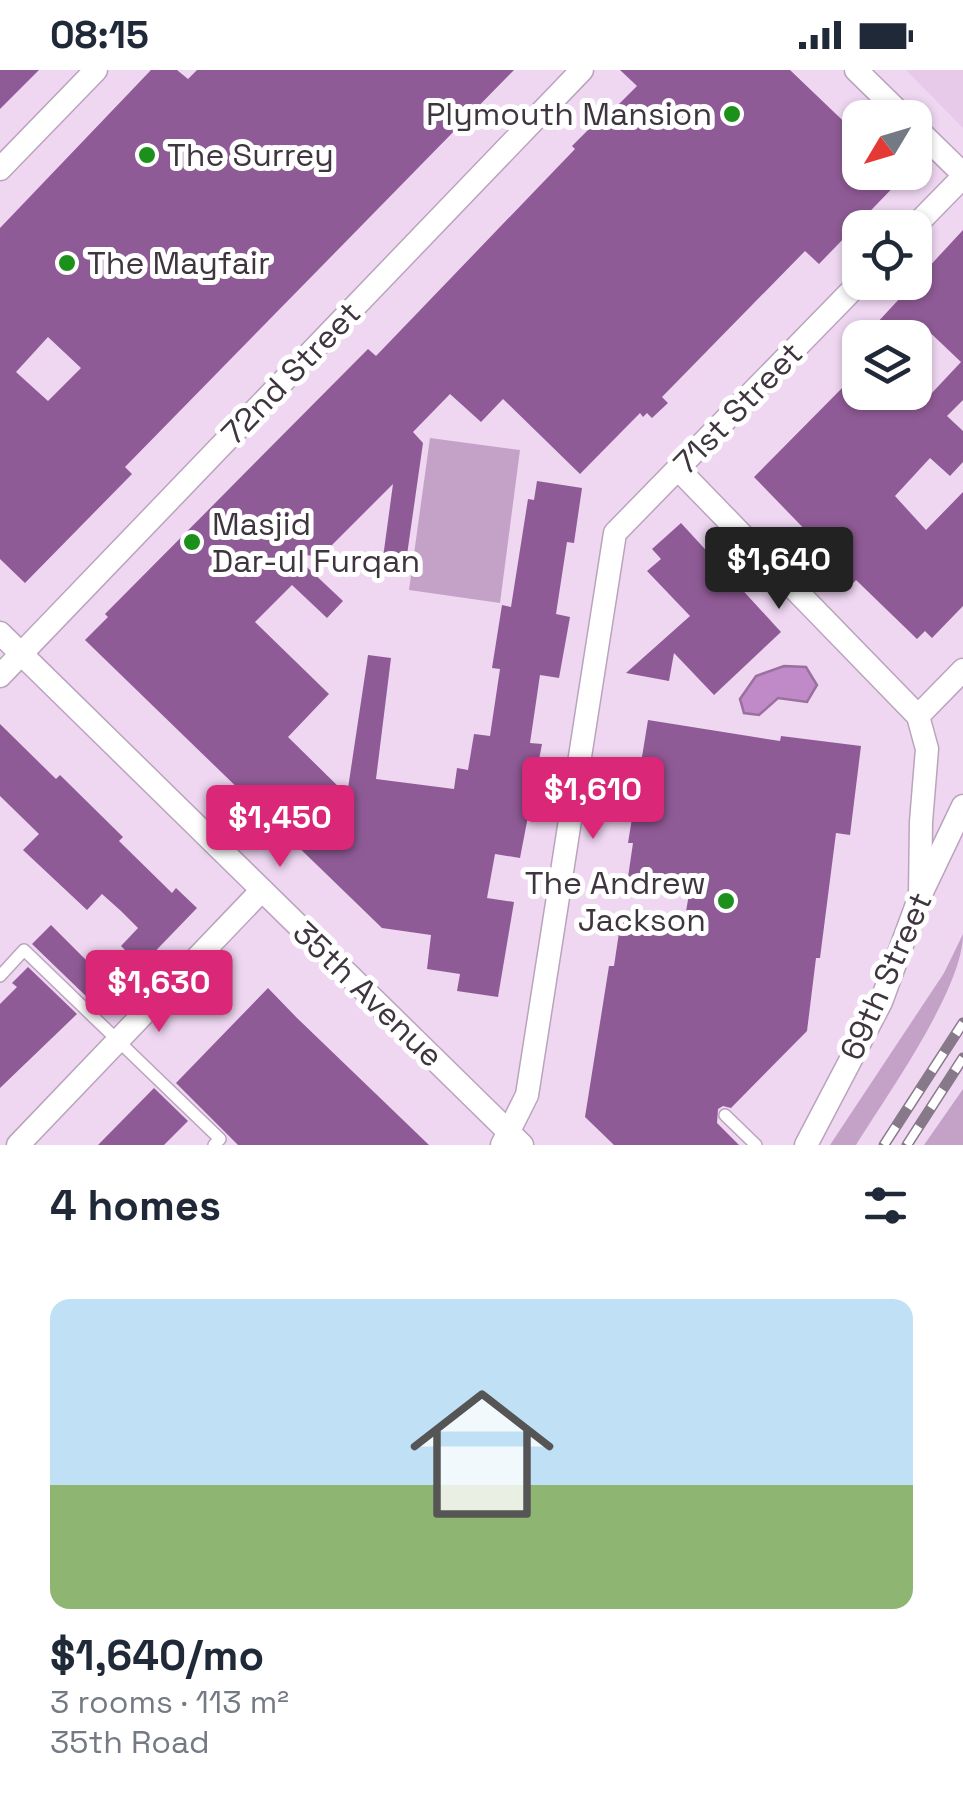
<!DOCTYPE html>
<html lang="en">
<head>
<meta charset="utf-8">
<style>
  body { margin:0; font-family:"Space Grotesk",sans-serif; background:#f2f2f3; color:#1f2937; height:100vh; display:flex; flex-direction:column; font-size:38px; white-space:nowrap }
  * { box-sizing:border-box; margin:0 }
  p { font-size:32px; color:#747a83 }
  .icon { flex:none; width:55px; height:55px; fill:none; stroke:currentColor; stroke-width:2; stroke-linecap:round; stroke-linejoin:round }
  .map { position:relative; height:1075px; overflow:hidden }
  .side { display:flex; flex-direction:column; background:#fff; flex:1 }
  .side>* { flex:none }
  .needle { width:65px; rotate:232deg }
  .controls { position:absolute; left:842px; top:30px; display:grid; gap:20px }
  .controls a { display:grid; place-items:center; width:90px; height:90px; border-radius:20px; background:#fff; box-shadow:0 2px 8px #0004; font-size:50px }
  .price { position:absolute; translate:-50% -85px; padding:0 22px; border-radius:10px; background:#db2777; color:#fff; font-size:32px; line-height:65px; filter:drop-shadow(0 2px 5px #0008) }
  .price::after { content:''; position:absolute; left:50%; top:60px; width:30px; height:22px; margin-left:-15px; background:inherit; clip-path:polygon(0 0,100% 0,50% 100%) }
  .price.current { background:#222; color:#fff }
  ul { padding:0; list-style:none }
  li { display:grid; align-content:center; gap:20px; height:530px; padding:0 50px }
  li+li { border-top:2px solid #e0e1e3 }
  li span { display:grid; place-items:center; height:310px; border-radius:20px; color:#555 }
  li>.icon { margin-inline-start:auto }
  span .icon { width:180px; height:180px; fill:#fffc; stroke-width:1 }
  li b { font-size:42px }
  h2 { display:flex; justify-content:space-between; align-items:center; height:120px; padding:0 50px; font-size:42px }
  .status { display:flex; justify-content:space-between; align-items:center; height:70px; padding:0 50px; background:#fff; direction:ltr }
  .status svg { height:28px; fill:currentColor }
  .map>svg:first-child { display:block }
  .built { fill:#e7caea }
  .green { fill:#c4a2c8 }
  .water { fill:#c089c7; stroke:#99709e; stroke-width:2.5 }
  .building { fill:#8f5b96; fill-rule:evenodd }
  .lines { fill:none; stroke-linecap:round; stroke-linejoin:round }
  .service-casing { stroke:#baa4bd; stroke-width:14 }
  .minor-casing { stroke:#baa4bd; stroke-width:25 }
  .service { stroke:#fff; stroke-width:11 }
  .minor { stroke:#fff; stroke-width:22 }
  .rail-casing { stroke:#88798a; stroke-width:11 }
  .rail { stroke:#fff; stroke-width:8; stroke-dasharray:22; stroke-linecap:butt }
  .poi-dot { fill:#1b901b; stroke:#fff; stroke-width:4 }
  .labels { text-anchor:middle; stroke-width:10; stroke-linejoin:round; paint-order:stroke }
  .poi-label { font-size:32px; fill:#3e353f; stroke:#fff; text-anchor:start }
  .street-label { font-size:32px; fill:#3e353f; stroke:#fff }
</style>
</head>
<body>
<div class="status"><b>08:15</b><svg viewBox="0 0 49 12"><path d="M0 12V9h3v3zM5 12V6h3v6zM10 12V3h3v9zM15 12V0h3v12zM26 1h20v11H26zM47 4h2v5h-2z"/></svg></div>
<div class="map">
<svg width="963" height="1075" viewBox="0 0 963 1075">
  <rect width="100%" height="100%" fill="#efd7f2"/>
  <polygon class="built" points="906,0 963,0 963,58"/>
  <g class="green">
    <polygon points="430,368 520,380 500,533 409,520"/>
    <path d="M 963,864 C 963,919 887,1025 856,1075 L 830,1075 L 944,903 Z"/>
    <polygon points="963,1019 963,1075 924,1075"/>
  </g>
  <polygon class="water" points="784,596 806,597 817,615 807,632 778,628 759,645 744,643 740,629 756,606"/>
  <g class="building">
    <polygon points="0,0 39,0 0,39"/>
    <path d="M 151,0 L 177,0 L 188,9 L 197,0 L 514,0 L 125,397 L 132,404 L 25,513 L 0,489 L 0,158 ZM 48,267 L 81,298 L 48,331 L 16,302 Z"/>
    <polygon points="620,0 790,0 860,67 860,102 908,102 819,194 805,181 662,327 668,333 652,348 647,343 643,347 640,343 580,404 503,329 481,352 450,324 413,362 423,373 405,499 382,495 393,414 320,487 292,483 343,531 327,548 292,515 255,552 329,624 288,667 347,725 368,585 391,588 376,709 454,719 457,698 468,700 474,664 490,666 500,599 492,598 502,535 511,537 528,429 534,430 537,411 582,418 574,473 567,472 556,544 570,547 559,608 540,605 530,673 542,674 520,788 495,784 487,828 514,832 498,927 457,921 460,904 427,899 431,865 382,858 85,570 108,547 105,544 368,279 376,286 575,79 572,76 591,57 593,60 637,16"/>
    <polygon points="963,160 963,330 947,346 963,361 963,392 950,406 930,388 895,426 926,460 963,422 963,536 932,568 925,561 917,569 856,510 845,522 822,500 828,494 810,476 815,470 754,407 849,311 860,322 930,325 961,292 920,253 906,268 863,268"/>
    <polygon points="681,453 781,562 714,625 674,583 669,611 626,603 690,546 647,501 661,489 652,479"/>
    <polygon points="648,650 780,671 781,666 861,676 850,765 836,763 820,888 816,888 807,961 731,1038 723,1036 718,1039 717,1053 739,1075 614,1075 585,1047 609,896 614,896 621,849 683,859 690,818 628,807 633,773 628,773"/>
    <polygon points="0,654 56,709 60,705 123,767 119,771 172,823 176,818 197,838 141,896 121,876 138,858 121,841 102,824 87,840 23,780 39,764 0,726"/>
    <polygon points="51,855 108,912 90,930 32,874"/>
    <polygon points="28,897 77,944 0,1018 0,934 17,917 12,913"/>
    <polygon points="268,918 296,947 429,1075 238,1075 176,1013"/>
    <polygon points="154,1018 188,1051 164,1075 98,1075"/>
  </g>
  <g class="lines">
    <defs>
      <g id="service">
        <polyline points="0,906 24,880 220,1069 214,1075"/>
        <polyline points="725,1045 756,1075"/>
      </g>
      <g id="minor">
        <polyline points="856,0 905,48"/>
        <polyline points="915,57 963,104"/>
        <polyline points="0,99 96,0"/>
        <polyline points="913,158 963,107"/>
        <polyline points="679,400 918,646 927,679 921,752 920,826"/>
        <polyline points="0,563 522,1075"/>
        <polyline points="0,606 582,0"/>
        <polyline points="918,646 963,600"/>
        <polyline points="18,1075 262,820"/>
        <polyline points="502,1075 527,1025 615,463 860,212"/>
        <polyline points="806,1075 881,932 920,826 963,736"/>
      </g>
    </defs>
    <use href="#service" class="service-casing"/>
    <use href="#minor" class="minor-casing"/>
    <use href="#service" class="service"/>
    <use href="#minor" class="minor"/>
    <defs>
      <g id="rail">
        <polyline points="884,1075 963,953"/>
        <polyline points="907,1075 963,988"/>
      </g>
    </defs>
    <use href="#rail" class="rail-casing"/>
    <use href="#rail" class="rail"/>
  </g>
  <g class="poi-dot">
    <circle cx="732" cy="44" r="10"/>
    <circle cx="147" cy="85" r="10"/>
    <circle cx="67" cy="193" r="10"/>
    <circle cx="192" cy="472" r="10"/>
    <circle cx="726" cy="831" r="10"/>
  </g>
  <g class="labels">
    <g class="poi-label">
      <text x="712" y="55" text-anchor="end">Plymouth Mansion</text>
      <text x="167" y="96">The Surrey</text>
      <text x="87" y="204">The Mayfair</text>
      <text x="212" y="465">Masjid<tspan x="212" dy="37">Dar-ul Furqan</tspan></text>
      <text x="706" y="824" text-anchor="end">The Andrew<tspan x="706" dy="37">Jackson</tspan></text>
    </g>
    <g class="street-label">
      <text transform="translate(291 303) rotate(-46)" y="11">72nd Street</text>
      <text transform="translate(738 338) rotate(-46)" y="11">71st Street</text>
      <text transform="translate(886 906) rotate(-66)" y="11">69th Street</text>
      <text transform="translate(368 924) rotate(44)" y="11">35th Avenue</text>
    </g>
  </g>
</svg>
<div class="controls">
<a><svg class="needle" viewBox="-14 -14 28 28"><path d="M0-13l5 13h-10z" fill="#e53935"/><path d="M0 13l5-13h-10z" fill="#747a83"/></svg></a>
<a><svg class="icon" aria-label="locate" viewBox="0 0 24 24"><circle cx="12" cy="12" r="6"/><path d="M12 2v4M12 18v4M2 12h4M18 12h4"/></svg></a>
<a><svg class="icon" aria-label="layers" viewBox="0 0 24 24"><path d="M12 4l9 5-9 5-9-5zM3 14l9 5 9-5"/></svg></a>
</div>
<b class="price current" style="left:779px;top:542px">$1,640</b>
<b class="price" style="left:593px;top:772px">$1,610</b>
<b class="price" style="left:280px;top:800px">$1,450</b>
<b class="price" style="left:159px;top:965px">$1,630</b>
</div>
<section class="side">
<h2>4 homes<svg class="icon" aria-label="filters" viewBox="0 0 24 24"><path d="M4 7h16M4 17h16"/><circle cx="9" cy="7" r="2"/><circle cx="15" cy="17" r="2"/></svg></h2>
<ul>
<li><span style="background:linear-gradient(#bfe0f5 60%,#8fb573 0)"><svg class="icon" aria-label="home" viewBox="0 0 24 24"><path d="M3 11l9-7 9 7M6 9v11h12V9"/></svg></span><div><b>$1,640/mo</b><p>3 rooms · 113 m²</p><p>35th Road</p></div></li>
</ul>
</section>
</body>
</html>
